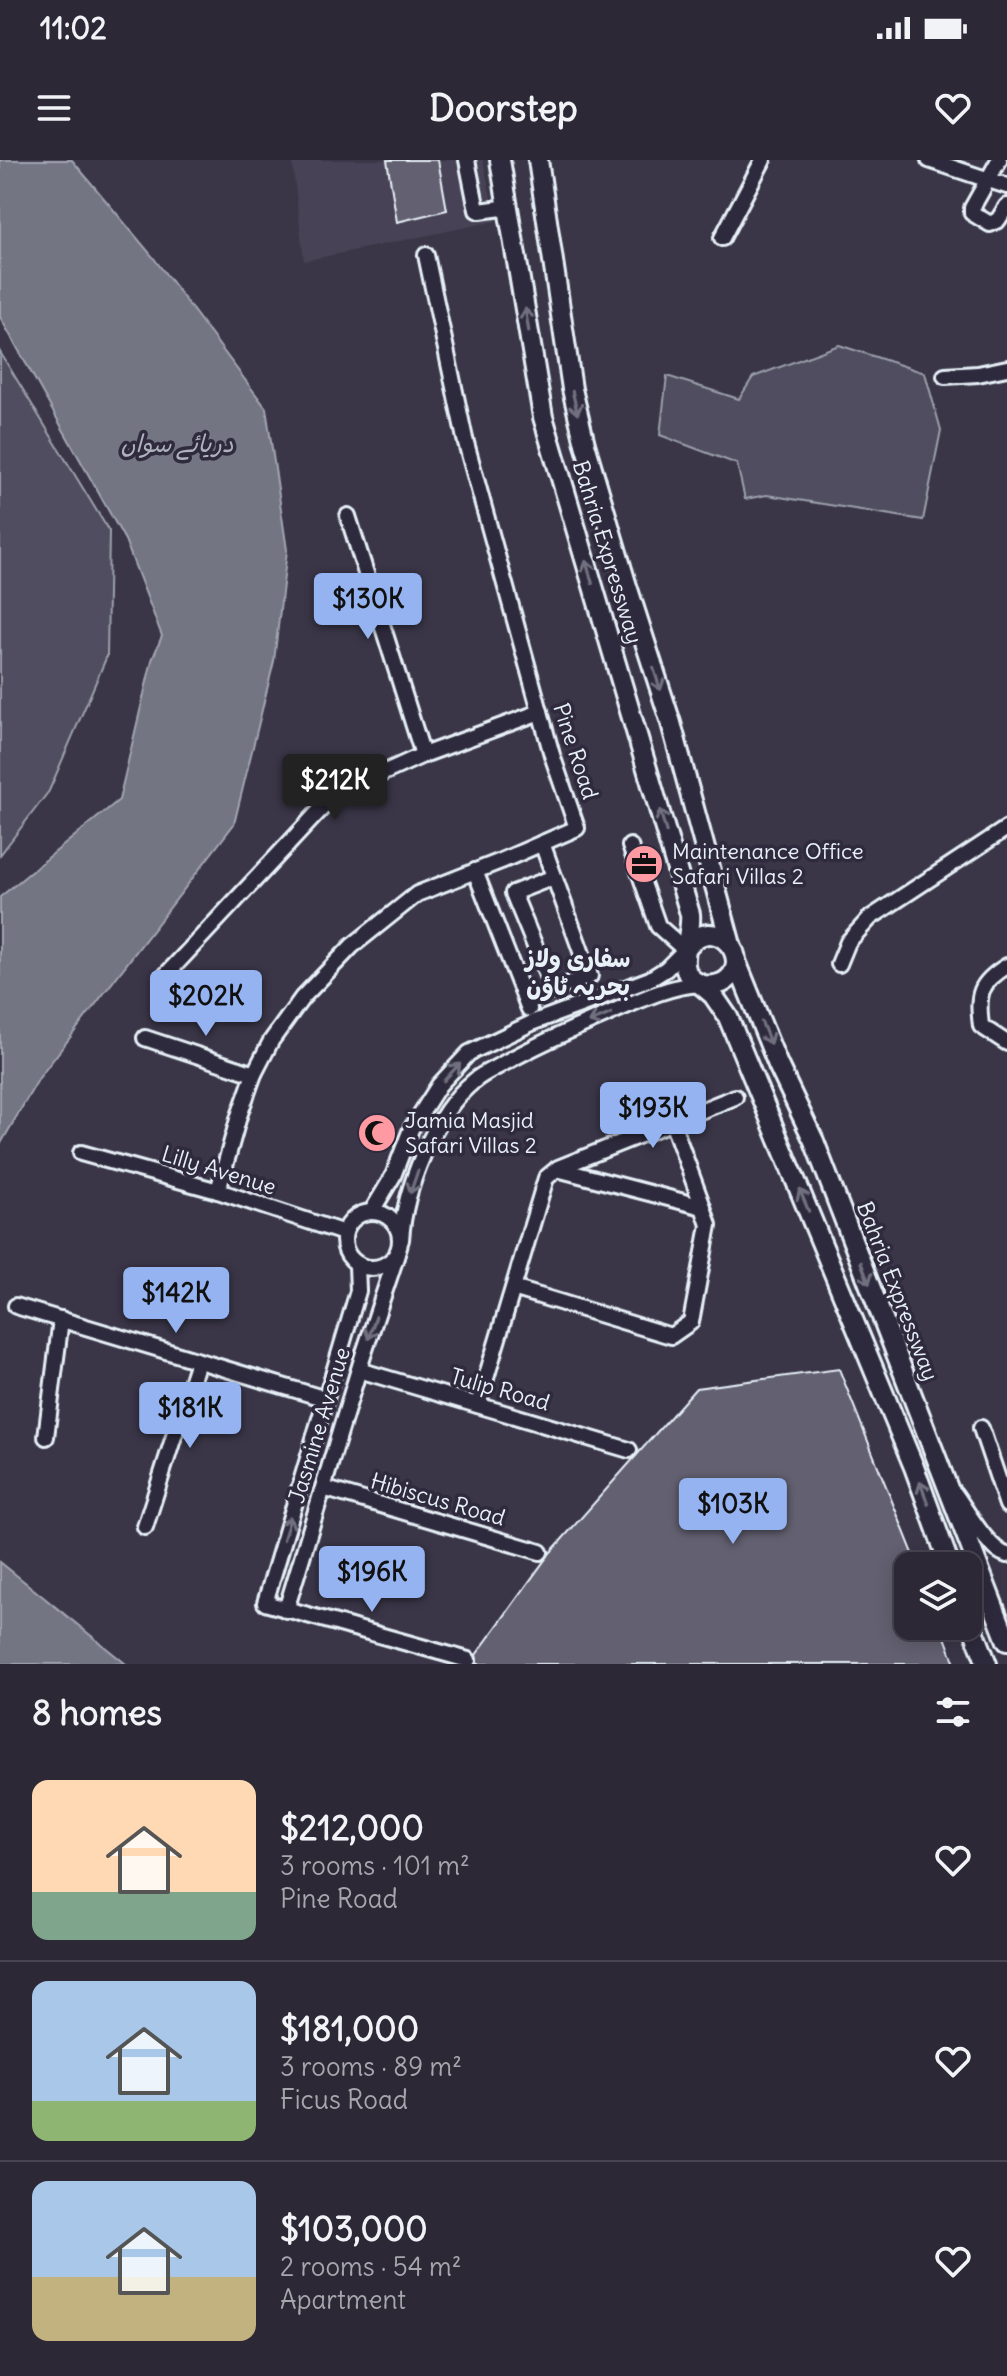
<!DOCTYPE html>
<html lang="en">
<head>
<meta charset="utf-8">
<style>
  body { margin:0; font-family:Delius,"Playpen Sans Arabic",sans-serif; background:#34303e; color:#f1f3f6; height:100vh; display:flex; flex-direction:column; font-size:30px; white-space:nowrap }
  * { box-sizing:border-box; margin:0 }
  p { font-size:26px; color:#a6a6ad }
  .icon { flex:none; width:44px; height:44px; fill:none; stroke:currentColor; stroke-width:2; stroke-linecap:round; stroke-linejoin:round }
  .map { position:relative; height:1504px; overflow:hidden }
  .panel { display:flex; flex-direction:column; background:#2c2836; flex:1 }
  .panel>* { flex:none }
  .controls { position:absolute; left:894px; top:1392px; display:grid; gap:16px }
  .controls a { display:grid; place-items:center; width:88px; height:88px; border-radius:16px; background:#2c2836; box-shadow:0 4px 20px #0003,0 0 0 2px #484451; font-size:40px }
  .price { position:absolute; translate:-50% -68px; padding:0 18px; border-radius:8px; background:#95b2f1; color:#111; font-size:26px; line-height:52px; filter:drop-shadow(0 2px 4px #0008) }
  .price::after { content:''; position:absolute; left:50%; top:48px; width:24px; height:18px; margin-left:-12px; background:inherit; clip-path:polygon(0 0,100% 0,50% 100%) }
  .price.selected { background:#222; color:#fff }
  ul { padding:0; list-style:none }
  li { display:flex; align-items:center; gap:24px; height:200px; padding:0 32px }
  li+li { border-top:2px solid #484451 }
  li span { display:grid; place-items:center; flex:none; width:224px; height:160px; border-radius:16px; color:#555 }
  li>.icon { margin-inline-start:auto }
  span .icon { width:96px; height:96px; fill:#fffc; stroke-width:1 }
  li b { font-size:34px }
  h2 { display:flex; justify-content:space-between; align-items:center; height:96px; padding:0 32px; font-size:34px }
  .status { display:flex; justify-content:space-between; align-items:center; height:56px; padding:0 40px; background:#2c2836; direction:ltr }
  .status svg { height:22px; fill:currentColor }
  header { display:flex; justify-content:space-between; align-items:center; height:104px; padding:0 32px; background:#2c2836; font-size:36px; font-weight:800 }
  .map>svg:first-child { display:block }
  .built { fill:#464354 }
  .green { fill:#504e5f; stroke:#9ca0ac; stroke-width:2 }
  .water { fill:#737482; stroke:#a2a6b1; stroke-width:2 }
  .building { fill:#636171; stroke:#e8f1f8; stroke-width:2 }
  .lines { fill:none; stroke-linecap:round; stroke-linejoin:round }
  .minor-casing { stroke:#e8f1f8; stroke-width:20 }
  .major-casing { stroke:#e8f1f8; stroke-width:24 }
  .minor { stroke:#2f2a3d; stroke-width:14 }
  .major { stroke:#2f2a3d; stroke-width:18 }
  .oneway { stroke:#70707e }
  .labels { text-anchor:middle; stroke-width:7; stroke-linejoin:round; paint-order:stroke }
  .street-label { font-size:22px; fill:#e8f1f8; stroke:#2f2a3d }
  .poi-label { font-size:22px; fill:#e8f1f8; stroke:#2f2a3d; text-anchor:start }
  .water-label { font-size:24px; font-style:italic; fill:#aeb2bd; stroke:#2f2a3d }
  .neighbourhood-label { font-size:24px; font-weight:bold; fill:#e8f1f8; stroke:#2f2a3d }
</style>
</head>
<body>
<div class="status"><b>11:02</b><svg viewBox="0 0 49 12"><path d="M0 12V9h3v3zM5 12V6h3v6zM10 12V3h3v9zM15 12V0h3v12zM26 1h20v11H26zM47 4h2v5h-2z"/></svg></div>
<header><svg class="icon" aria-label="menu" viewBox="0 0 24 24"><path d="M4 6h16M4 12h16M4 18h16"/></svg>Doorstep<svg class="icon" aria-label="heart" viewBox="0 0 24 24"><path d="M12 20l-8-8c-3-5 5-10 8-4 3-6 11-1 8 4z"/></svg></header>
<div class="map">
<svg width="1007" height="1504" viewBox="0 0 1007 1504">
  <rect width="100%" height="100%" fill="#3a3648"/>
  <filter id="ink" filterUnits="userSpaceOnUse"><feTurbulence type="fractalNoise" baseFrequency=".0125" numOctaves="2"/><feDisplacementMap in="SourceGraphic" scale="16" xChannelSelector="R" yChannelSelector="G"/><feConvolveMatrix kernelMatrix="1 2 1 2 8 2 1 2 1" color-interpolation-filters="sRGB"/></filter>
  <g filter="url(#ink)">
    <polygon class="built" points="292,0 483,0 496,61 304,101"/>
    <g class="green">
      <polygon points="839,185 925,213 941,270 923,360 767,335 745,339 737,304 660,275 667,216 739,239 753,217"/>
      <polygon points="0,192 109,371 107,496 49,631 0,695"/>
    </g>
    <g class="water">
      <polygon points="0,0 72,0 153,97 266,248 287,390 274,501 234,664 39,918 0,985 0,737 119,640 152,500 162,476 125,380 0,157"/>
      <polygon points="0,1402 126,1504 0,1504"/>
    </g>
    <g class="building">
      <polygon points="387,0 438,0 447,50 397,62"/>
      <polygon points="839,1209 918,1406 908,1406 908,1466 941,1466 955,1504 477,1504 476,1495 550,1393 696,1228"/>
    </g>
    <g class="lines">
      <defs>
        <g id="minor">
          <polyline points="467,0 477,50 480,51 509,47"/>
          <polyline points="929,0 1007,26"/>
          <polyline points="999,0 972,48 972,53 990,64 998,60 1007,46"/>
          <polyline points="722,78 763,0"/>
          <polyline points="945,216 978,214 1007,208"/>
          <polyline points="348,356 423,595"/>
          <polyline points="475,711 529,849"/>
          <polyline points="839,804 848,782 870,758 1007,668"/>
          <path d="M 1007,806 C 979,823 977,834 981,866 L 1007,883"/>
          <polyline points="163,818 323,647 343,631 423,595 540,552"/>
          <polyline points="553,830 513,733 554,717"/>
          <polyline points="527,843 553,830 590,816 542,683"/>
          <polyline points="145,878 254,914"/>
          <polyline points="672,962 703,1047"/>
          <polyline points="81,993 218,1031 344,1073"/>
          <polyline points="558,1008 735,937"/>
          <polyline points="218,1031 239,956 254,914 271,881 302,838 352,786 417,734 501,701 577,668 552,595 465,279 426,95"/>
          <polyline points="372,1051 393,1016 411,969 439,925 469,893 534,862 650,819 666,809 685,790 658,766 630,686"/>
          <circle cx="372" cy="1080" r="28"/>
          <path d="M 401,1080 C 404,1030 434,953 474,921 C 483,913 496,908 506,902 C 537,885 568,871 601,857 C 632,844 665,826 700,824"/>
          <polyline points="357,1105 358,1131 265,1443 468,1500"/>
          <polyline points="16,1146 326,1239"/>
          <polyline points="359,1210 629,1290"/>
          <polyline points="478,1245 546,1018 557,1009 703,1047 709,1065 691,1162 671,1176 513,1128"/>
          <polyline points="981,1268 1007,1345"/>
          <polyline points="46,1277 61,1159"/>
          <polyline points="323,1328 540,1392"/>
          <path d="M 954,1333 C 966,1349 988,1390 1007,1395"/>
          <polyline points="145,1367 198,1201"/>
          <polyline points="286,1450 363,1196 397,1094"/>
        </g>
        <g id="major">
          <path d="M 500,0 L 543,257 L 690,754 C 693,777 672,811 698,823 C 706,827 714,826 722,823 C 759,804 714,746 685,790"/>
          <polyline points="538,0 572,229 585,284 626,423 671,563 731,785"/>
          <polyline points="736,801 778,905 814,981 1007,1481"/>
          <polyline points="700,824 713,835 728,857 914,1307 950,1406"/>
          <polyline points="968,1455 987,1504"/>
        </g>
      </defs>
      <use href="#minor" class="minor-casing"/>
      <use href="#major" class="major-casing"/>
      <use href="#minor" class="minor"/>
      <use href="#major" class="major"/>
    </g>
    <defs><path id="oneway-shaft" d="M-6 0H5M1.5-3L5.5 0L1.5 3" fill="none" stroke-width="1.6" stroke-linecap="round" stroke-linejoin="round" transform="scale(2)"/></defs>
    <g class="oneway">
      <use href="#oneway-shaft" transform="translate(527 160) rotate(-99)"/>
      <use href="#oneway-shaft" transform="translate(575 243) rotate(77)"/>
      <use href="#oneway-shaft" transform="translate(589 412) rotate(-106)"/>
      <use href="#oneway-shaft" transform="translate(657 519) rotate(72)"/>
      <use href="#oneway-shaft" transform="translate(663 661) rotate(-106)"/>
      <use href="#oneway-shaft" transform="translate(600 858) rotate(158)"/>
      <use href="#oneway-shaft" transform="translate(766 873) rotate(68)"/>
      <use href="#oneway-shaft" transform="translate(452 912) rotate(-47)"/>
      <use href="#oneway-shaft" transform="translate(414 1022) rotate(109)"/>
      <use href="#oneway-shaft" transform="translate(804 1040) rotate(-113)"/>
      <use href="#oneway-shaft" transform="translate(865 1113) rotate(69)"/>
      <use href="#oneway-shaft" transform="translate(372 1168) rotate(109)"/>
      <use href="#oneway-shaft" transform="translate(924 1333) rotate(-110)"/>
      <use href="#oneway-shaft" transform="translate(287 1368) rotate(-73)"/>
    </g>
  </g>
  <defs>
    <symbol id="office-disc" viewBox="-11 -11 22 22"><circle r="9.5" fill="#ff9aa2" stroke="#2f2a3d"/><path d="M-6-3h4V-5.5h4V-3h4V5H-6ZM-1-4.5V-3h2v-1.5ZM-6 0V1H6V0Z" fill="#111"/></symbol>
    <symbol id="mosque-disc" viewBox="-11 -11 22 22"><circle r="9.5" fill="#ff9aa2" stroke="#2f2a3d"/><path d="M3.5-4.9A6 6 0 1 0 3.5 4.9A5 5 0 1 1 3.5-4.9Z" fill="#111"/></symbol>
  </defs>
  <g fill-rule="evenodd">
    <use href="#office-disc" x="622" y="682" width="44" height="44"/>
    <use href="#mosque-disc" x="355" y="951" width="44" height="44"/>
  </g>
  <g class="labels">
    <g class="street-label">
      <text transform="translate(608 392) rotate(73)" y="8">Bahria Expressway</text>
      <text transform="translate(576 591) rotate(72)" y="8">Pine Road</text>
      <text transform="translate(219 1010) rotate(17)" y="8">Lilly Avenue</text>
      <text transform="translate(898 1131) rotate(69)" y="8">Bahria Expressway</text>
      <text transform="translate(500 1229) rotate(16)" y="8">Tulip Road</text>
      <text transform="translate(319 1265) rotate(-73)" y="8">Jasmine Avenue</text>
      <text transform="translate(438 1339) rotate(16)" y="8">Hibiscus Road</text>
    </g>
    <g class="poi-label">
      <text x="672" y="699">Maintenance Office<tspan x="672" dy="25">Safari Villas 2</tspan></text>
      <text x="405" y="968">Jamia Masjid<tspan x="405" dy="25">Safari Villas 2</tspan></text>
    </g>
    <g class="water-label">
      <text x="177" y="292">دریائے سواں</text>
    </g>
    <g class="neighbourhood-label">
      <text x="578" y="807">سفاری ولاز<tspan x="578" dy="28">بحریہ ٹاؤن</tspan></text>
    </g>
  </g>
</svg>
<div class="controls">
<a><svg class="icon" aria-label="layers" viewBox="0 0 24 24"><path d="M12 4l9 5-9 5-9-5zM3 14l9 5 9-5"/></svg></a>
</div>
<b class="price" style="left:368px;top:481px">$130K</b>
<b class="price selected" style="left:335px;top:662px">$212K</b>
<b class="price" style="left:206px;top:878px">$202K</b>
<b class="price" style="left:653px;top:990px">$193K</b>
<b class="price" style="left:176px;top:1175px">$142K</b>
<b class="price" style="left:190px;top:1290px">$181K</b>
<b class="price" style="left:733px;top:1386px">$103K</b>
<b class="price" style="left:372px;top:1454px">$196K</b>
</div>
<section class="panel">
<h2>8 homes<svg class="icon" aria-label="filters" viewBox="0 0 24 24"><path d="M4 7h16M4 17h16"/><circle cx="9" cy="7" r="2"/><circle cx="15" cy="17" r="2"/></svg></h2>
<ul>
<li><span style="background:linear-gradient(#ffd9b3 70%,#7fa58c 0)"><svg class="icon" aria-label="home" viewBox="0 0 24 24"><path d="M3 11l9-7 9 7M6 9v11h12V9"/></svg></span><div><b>$212,000</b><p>3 rooms · 101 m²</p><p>Pine Road</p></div><svg class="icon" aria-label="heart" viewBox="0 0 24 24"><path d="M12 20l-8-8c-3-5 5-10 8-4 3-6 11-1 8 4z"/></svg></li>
<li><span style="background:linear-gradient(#a9c7e8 75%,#8fb573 0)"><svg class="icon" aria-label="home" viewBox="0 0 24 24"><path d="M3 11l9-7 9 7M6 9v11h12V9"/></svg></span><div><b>$181,000</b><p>3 rooms · 89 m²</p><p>Ficus Road</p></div><svg class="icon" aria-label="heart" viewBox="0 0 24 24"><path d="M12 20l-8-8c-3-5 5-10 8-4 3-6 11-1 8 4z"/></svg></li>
<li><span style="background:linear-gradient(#a9c7e8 60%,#c2b280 0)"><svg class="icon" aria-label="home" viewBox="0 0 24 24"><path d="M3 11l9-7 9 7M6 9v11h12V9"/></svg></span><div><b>$103,000</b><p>2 rooms · 54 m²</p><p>Apartment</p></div><svg class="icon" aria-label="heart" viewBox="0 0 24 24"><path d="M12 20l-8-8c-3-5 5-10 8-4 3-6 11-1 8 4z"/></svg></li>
</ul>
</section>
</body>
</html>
